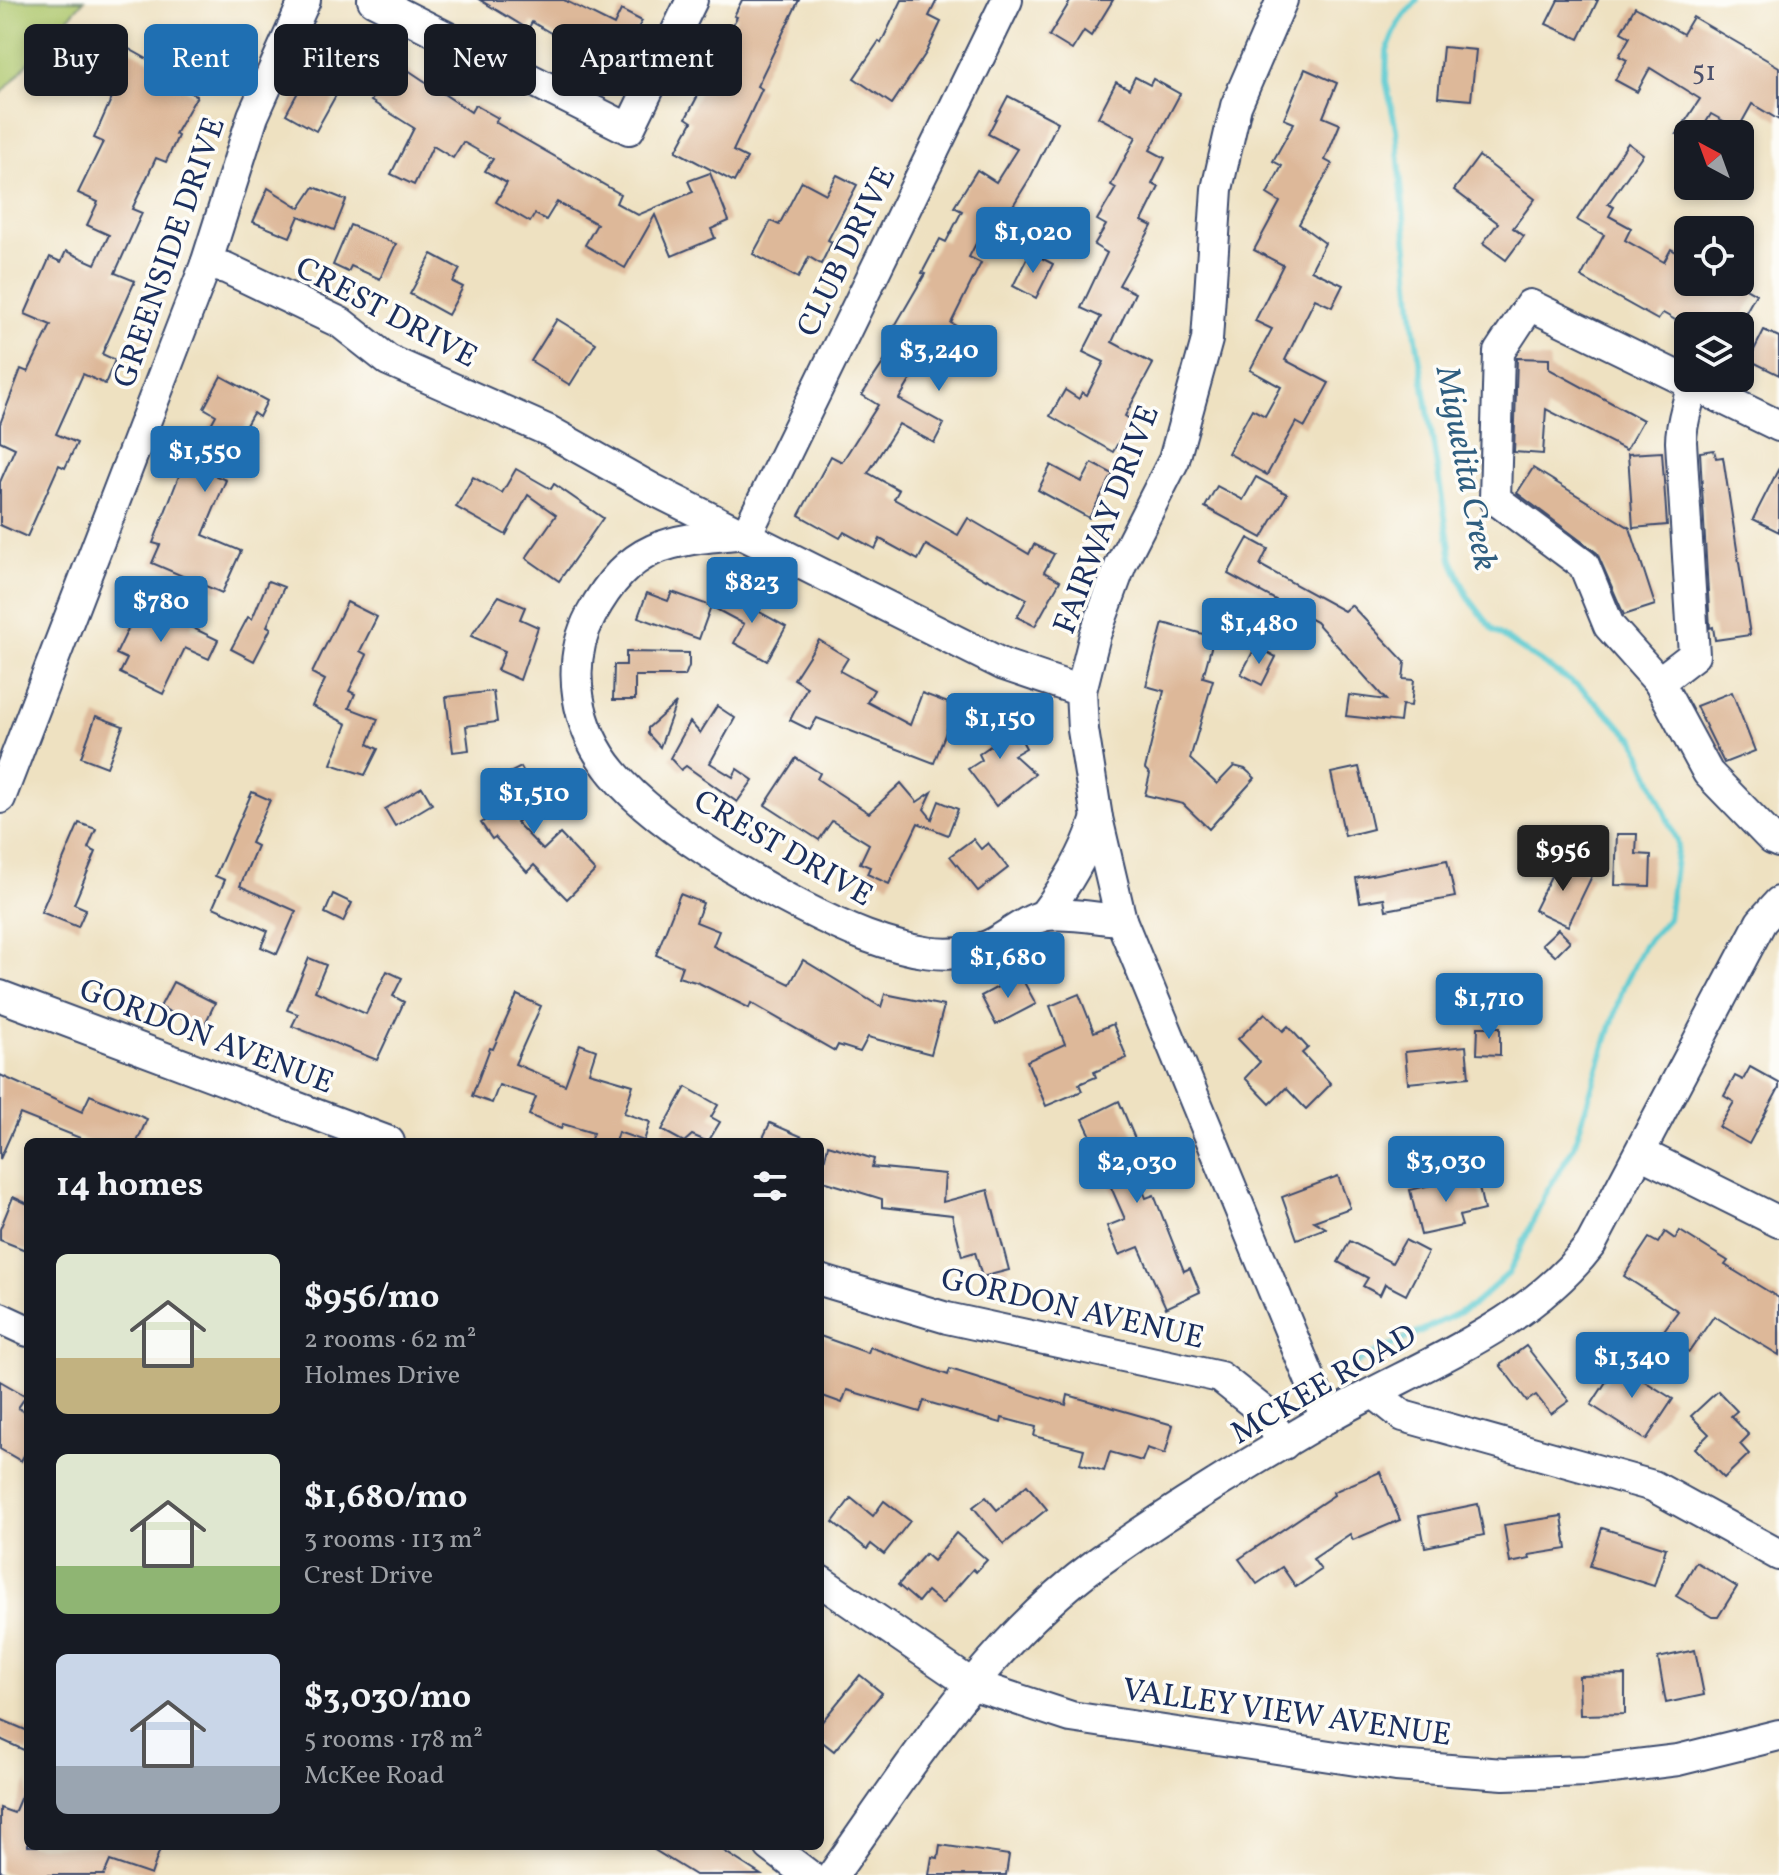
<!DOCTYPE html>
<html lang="en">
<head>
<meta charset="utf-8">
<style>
  body { margin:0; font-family:Vollkorn,serif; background:#242831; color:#f1f3f6; height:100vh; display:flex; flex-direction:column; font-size:30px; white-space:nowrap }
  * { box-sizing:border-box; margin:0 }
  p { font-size:26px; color:#9ea1a6 }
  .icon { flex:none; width:44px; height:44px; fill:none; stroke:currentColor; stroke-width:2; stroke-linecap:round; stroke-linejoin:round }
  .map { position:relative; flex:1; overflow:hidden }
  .details { position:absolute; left:24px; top:1138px; width:800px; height:712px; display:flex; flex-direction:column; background:#171b24; border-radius:12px; box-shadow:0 4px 12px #0003 }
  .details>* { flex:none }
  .banner { position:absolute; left:24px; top:24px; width:800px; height:72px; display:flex; gap:16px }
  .needle { width:52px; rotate:319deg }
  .fabs { position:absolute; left:1674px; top:120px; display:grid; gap:16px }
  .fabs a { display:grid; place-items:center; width:80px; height:80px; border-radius:12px; background:#171b24; box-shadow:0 4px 12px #0003; font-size:40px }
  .price { position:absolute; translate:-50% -68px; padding:0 18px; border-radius:8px; background:#1f6fb2; color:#fff; font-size:26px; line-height:52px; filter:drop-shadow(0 2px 4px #0008) }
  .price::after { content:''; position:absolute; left:50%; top:48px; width:24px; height:18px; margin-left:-12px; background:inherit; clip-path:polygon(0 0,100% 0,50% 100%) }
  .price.selected { background:#222; color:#fff }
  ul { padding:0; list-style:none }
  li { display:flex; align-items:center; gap:24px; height:200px; padding:0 32px }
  li span { display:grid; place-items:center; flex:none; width:224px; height:160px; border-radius:12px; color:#555 }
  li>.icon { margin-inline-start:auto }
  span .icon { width:96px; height:96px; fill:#fffc; stroke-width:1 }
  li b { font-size:34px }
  h2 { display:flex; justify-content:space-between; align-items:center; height:96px; padding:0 32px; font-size:34px }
  .tag { padding:0 28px; border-radius:12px; background:#171b24; box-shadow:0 4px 12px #0003; font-size:28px; line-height:72px }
  .tag.selected { background:#1f6fb2; color:#fff }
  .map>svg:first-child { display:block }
  .green { fill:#afc86e; stroke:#657c66; stroke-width:2 }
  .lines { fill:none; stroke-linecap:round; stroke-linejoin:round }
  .stream { stroke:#5dcad0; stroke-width:6 }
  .building { fill:#ddb899 }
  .minor-casing { stroke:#3b4a6d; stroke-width:34 }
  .minor { stroke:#fff; stroke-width:30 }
  .labels { text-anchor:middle; stroke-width:7; stroke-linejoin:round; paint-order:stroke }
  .number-label { font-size:28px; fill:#4c516d }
  .street-label { font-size:32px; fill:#1b2f5e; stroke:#fdfcf7 }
  .water-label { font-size:34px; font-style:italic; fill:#2f5e80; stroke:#fdfcf7 }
</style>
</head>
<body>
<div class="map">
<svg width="1779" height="1875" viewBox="0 0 1779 1875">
  <rect width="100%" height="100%" fill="#fdfcf7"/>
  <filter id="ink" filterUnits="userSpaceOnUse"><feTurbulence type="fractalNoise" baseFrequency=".0125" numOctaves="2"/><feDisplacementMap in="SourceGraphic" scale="16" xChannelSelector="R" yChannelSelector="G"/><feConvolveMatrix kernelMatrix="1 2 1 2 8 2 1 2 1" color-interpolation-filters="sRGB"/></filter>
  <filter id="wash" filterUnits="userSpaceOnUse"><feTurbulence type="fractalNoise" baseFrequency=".006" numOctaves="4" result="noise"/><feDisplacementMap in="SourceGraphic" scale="32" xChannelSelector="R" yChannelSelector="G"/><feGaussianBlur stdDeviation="1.8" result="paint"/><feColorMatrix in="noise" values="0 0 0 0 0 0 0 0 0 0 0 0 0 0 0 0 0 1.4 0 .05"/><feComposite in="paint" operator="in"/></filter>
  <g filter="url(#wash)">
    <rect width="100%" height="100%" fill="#eee1c1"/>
    <polygon class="green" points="0,0 84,0 0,95"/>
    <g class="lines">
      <polyline class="stream" points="1352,1365 1472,1306 1509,1273 1545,1195 1574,1146 1623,987 1644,945 1668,919 1678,844 1635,740 1583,690 1493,630 1468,597 1452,560 1414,324 1396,129 1386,81 1387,51 1398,23 1417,0"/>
    </g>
    <g id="blocks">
      <g class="building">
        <polygon points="480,0 564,0 614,25 621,10 642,21 614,70 559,42 561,39 532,22 528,29"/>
        <polygon points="742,0 799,0 757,86 762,89 733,151 747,158 734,182 676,151 692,122 686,118 704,84 701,82 737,17 734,16"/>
        <polygon points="902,0 937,0 929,16 941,22 926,53 892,104 854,78 879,41 881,43"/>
        <polygon points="1071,0 1113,0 1091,36 1084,31 1072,50 1049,36"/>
        <polygon points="1558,0 1598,0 1579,39 1546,24"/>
        <polygon points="1635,7 1683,34 1693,17 1779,67 1779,120 1752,104 1738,129 1711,114 1699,134 1677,134 1700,99 1650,68 1637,92 1615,80 1627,60 1619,56 1630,37 1621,32"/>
        <polygon points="104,35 181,78 177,85 197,96 175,134 178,136 166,162 156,158 132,209 142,213 115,273 135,281 102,354 115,360 105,384 83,374 56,434 77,443 65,468 59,465 27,537 0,525 0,482 15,448 0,441 0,424 21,369 28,372 51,325 25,314 50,257 61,262 66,251 95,264 109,235 87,225 98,202 78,193 103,142 94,138 113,95 80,77"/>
        <polygon points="328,37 359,54 316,131 286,114"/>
        <polygon points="1443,47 1476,50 1471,100 1438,97"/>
        <polygon points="396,62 471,112 475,105 498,118 495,122 620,194 616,203 638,215 693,192 688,181 710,173 729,221 711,229 715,238 672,256 655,215 625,268 585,245 597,224 557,202 546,220 535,214 530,222 496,202 507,183 485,171 493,159 463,142 453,158 433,146 414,185 391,174 414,128 371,101"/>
        <polygon points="1305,69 1337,83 1323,117 1340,124 1325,160 1332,164 1299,224 1325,243 1311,270 1343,285 1332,307 1315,299 1285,360 1329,383 1305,427 1296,422 1267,475 1228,453 1252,409 1265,416 1281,387 1250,370 1272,329 1255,321 1283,265 1254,250 1280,202 1267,194 1282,166 1273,161 1294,123 1284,119"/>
        <polygon points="1135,77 1150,85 1153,79 1180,94 1150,150 1165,158 1152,184 1159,187 1142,221 1152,226 1119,285 1135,293 1112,342 1153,364 1125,416 1131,420 1113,452 1050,416 1065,390 1079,399 1082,392 1087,395 1104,362 1083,352 1101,317 1081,308 1107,253 1094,245 1106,225 1097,220 1116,188 1111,185 1136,137 1098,117 1116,82 1129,89"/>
        <polygon points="1008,96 1058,122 1030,178 996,233 985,226 969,257 981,263 951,323 958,327 940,358 928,351 899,399 944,424 934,443 899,424 868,473 899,490 894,499 958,535 968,518 1029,554 1034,544 1054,554 1044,572 1060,581 1035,626 1017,617 1027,599 987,578 986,580 926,545 918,560 880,539 875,549 844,532 840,538 799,515 831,456 842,462 878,405 862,395 901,336 892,331 925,274 922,273 940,239 946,242 962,211 954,207 977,170 996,182 1017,149 988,134"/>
        <polygon points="1628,143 1643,154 1608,204 1614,207 1609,216 1631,228 1625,240 1664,262 1671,249 1688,258 1688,282 1735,282 1756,294 1738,326 1686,326 1663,313 1658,320 1581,277 1604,235 1577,220"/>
        <polygon points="1479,156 1535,199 1513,228 1524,236 1506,260 1483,243 1498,223 1454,190"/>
        <polygon points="837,175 857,185 828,240 832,242 821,264 809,257 798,278 753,254 771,221 779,225 802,181 826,194"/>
        <polygon points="314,187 346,200 334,230 299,216 290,237 253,222 268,188 300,208"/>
        <polygon points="350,225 396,244 380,279 351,266 348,272 333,265"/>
        <polygon points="1030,252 1053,264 1036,298 1013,286"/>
        <polygon points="432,254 460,269 453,282 463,287 448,315 410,294"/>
        <polygon points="557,319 596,343 570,385 531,361"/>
        <polygon points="1764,330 1779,337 1779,375 1749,360"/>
        <polygon points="1517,358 1549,359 1549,369 1643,420 1626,450 1546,409 1543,454 1514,452"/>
        <polygon points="221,376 267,401 259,417 253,413 238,439 232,436 216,476 226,480 203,535 241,551 222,593 152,563 160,545 153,543 191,445 198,448 216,415 204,408"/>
        <polygon points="1714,450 1716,458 1723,457 1750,635 1715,640 1713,627 1710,628 1700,452"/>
        <polygon points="1662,452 1667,525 1633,528 1628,454"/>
        <polygon points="1092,463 1113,474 1089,518 1038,490 1051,465 1082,482"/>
        <polygon points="1533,468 1630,528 1655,605 1624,615 1597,553 1517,493"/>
        <polygon points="1779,468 1779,532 1753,519"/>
        <polygon points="516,469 551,489 554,484 603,518 559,581 526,558 556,515 528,495 506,535 456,507 473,477 502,493"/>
        <polygon points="1256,477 1287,494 1262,538 1205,507 1217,486 1243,500"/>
        <polygon points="1248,538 1268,549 1260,565 1344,611 1351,605 1405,662 1403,679 1414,680 1411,706 1402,705 1400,722 1346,716 1349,695 1386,700 1316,622 1228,574"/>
        <polygon points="268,581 284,587 267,626 271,628 254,661 231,649 248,617 252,619"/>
        <polygon points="727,588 747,598 744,603 786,627 767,661 734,643 744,624 716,609"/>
        <polygon points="672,592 711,606 699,639 638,617 647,593 668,601"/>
        <polygon points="150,596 196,617 191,627 218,640 209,659 185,648 163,694 120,673 127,659 116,654 132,621 137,624"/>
        <polygon points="499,596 525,607 520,619 538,627 520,680 497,670 505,651 471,636"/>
        <polygon points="347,602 377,617 360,651 367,655 349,691 355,694 349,708 378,719 368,744 378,749 365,775 331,764 347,724 312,706 325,680 312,673"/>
        <polygon points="1163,623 1214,637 1203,677 1213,680 1190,759 1217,784 1234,766 1245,769 1255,778 1209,829 1183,804 1145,795 1150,774 1145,769 1164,691 1146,686"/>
        <polygon points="819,640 848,658 840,671 874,690 867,702 910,725 922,693 956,706 934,763 817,718 810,730 790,720 807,687 794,679"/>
        <polygon points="1256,646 1276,657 1262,685 1241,674"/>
        <polygon points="626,652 689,653 689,666 685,676 635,676 635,700 613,700 614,665 626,665"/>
        <polygon points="493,691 497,722 466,726 469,750 453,752 446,697"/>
        <polygon points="1732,692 1755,751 1724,763 1696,706"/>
        <polygon points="676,703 660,747 648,734 648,728"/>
        <polygon points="717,706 735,718 710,763 733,777 737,769 753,780 737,802 686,766 681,770 670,758 690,722 700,733"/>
        <polygon points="991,712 1020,737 1026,748 1014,755 1035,774 996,806 968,769 982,760 979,754 993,744 976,729"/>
        <polygon points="96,716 123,726 107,767 81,757"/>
        <polygon points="796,758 820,773 817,779 869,813 901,783 917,802 932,792 924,809 932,819 939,801 958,809 948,835 918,823 889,884 867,874 870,867 860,863 869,844 832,821 819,840 765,805"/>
        <polygon points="521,767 542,807 516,822 543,850 560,834 595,871 567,899 534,865 527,872 495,837 492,839 481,823 504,809 490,783"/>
        <polygon points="1359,767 1373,829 1345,836 1331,773"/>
        <polygon points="422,787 432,804 395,826 385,809"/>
        <polygon points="252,792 270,800 251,843 257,846 240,886 296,911 277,954 261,947 268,931 213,907 225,880 215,876"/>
        <polygon points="79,823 96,829 88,848 96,852 74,904 86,909 78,927 41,912"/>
        <polygon points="1617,834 1637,834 1636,854 1651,855 1650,886 1615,885"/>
        <polygon points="973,839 981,849 988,843 1008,868 978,891 950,856"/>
        <polygon points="1447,860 1455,897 1386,910 1384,898 1360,902 1356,878"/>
        <polygon points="1559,860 1592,876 1568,926 1534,910"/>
        <polygon points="333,894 352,903 343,922 325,913"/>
        <polygon points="680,894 703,903 696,922 719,931 713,946 790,984 803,960 881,1007 885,994 944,1006 931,1054 868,1037 860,1052 838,1045 835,1051 751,1003 749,1008 699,983 678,977 682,966 656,955"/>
        <polygon points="1558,929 1570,941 1555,956 1542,944"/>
        <polygon points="309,958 326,965 315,991 366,1014 387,971 402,978 393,996 404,1002 377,1060 292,1026 298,1014 287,1010"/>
        <polygon points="1020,975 1036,1004 996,1025 981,996"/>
        <polygon points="173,982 215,1003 203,1028 160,1007"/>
        <polygon points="1079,994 1094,1032 1113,1024 1127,1058 1094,1072 1096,1077 1079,1084 1082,1091 1046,1106 1027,1061 1065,1044 1050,1006"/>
        <polygon points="517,995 541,1006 515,1064 565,1085 580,1044 596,1050 589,1072 633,1085 624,1113 650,1122 644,1141 618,1132 615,1142 590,1142 593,1133 563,1124 561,1129 529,1115 536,1097 499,1085 492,1103 472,1096 490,1048 493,1049"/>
        <polygon points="1265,1013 1283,1031 1288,1026 1308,1048 1302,1053 1331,1084 1306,1109 1286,1088 1270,1104 1245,1078 1260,1062 1238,1039"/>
        <polygon points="1478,1027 1500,1027 1500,1055 1477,1054"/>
        <polygon points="1466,1046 1469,1077 1408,1083 1405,1052"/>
        <polygon points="1750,1067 1779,1083 1779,1088 1749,1144 1719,1127 1734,1102 1724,1096 1735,1076 1743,1080"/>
        <polygon points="0,1075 82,1112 90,1095 147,1119 137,1142 90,1142 20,1114 0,1159"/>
        <polygon points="686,1087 718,1105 711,1117 720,1122 708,1142 692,1135 684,1142 662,1130"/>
        <polygon points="1119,1101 1144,1160 1133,1165 1146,1198 1154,1195 1184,1271 1190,1268 1200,1292 1166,1308 1139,1247 1119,1255 1107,1226 1125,1219 1107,1178 1101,1181 1089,1155 1098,1151 1083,1119"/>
        <polygon points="770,1123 814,1142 761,1142"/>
        <polygon points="828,1145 874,1159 872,1167 945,1174 943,1202 988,1190 1009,1270 982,1277 975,1252 962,1256 952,1215 882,1207 882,1199 820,1180"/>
        <polygon points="1476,1174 1484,1210 1459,1216 1462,1226 1421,1235 1410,1190"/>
        <polygon points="1338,1176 1350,1208 1314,1221 1326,1228 1297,1239 1282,1197"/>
        <polygon points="13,1197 28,1204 28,1251 0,1240 0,1229"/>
        <polygon points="1680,1231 1728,1261 1725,1265 1779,1298 1779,1355 1714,1316 1689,1352 1662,1333 1678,1311 1624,1276 1649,1238 1658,1243 1665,1232 1675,1239"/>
        <polygon points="1405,1240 1428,1252 1406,1295 1385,1284 1380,1295 1363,1286 1368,1278 1338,1262 1350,1241 1392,1263"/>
        <polygon points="820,1336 868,1353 870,1347 948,1375 950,1369 1066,1405 1068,1395 1173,1425 1165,1454 1147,1448 1142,1461 1110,1452 1104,1471 1080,1464 1084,1449 1034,1436 1036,1427 1002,1418 1001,1423 924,1401 920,1412 847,1390 842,1403 820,1395"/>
        <polygon points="1526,1346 1569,1401 1551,1414 1536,1395 1527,1401 1500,1365"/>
        <polygon points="1622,1357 1643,1370 1638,1377 1673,1399 1646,1440 1591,1405"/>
        <polygon points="0,1381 26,1396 18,1408 28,1414 28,1448 21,1461 0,1449"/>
        <polygon points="1718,1391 1737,1411 1731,1416 1749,1435 1740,1444 1749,1454 1724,1478 1695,1448 1709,1434 1691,1416"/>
        <polygon points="1380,1472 1400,1520 1353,1540 1350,1534 1313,1559 1321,1570 1296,1587 1282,1567 1257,1584 1239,1559 1334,1495 1333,1492"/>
        <polygon points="1027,1485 1047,1509 1004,1544 973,1507 986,1497 997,1510"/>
        <polygon points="851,1498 873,1516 884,1501 910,1521 884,1554 871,1544 867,1549 833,1522"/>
        <polygon points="1478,1504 1484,1535 1425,1547 1419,1516"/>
        <polygon points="1562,1516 1567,1549 1529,1555 1530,1559 1510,1563 1504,1525"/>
        <polygon points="1602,1528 1666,1548 1654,1586 1590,1566"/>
        <polygon points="956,1533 987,1560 976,1572 973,1569 942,1604 927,1591 918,1602 898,1585 925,1554 933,1561"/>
        <polygon points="1696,1562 1737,1587 1718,1617 1712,1617 1676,1596"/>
        <polygon points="1695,1650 1704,1695 1666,1703 1658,1658"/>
        <polygon points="860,1675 882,1693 834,1751 820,1740 820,1724"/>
        <polygon points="1625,1675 1625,1714 1580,1715 1579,1676"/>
        <polygon points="0,1719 28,1731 28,1752 0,1739"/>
        <polygon points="28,1780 28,1846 161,1846 151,1875 110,1861 104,1875 12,1875 0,1871 0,1808 14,1813"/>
        <polygon points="940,1845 1009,1855 1006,1875 929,1875 932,1857 938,1858"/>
        <polygon points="648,1846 716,1846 761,1875 695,1875"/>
      </g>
    </g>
  </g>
  <g filter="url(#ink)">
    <use href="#blocks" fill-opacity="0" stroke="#3b4a6d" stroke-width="2"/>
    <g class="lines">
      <defs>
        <g id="minor">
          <polyline points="373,0 629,129 692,0"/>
          <path d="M 1007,0 L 747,533 C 671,540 631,541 591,615 C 564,666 577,730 613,773 C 661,832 795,909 866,936 C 904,950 951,963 990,945 C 1007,937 1024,921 1043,916 C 1061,911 1102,919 1121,920"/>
          <polyline points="1282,0 1236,106 1217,189 1207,340 1174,460 1121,564 1095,635 1081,691 1083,730 1097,818 1121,920 1326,1418"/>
          <polyline points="206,264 226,268 341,323 388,360 549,431 654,490 1004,665 1081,691"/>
          <polyline points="1779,426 1530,305 1499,352 1495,499 1584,565 1609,626 1659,682 1708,773 1772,839 1779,842"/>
          <path d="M 1659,682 L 1694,655 L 1681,442 C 1681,420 1689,405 1692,384"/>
          <polyline points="0,798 206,264 253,116 305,0"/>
          <path d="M 1044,915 C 1067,884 1085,855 1097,818"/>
          <polyline points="0,996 389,1142"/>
          <polyline points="1640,1153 1779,1222"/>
          <polyline points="820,1280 947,1318 1220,1377 1264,1412 1284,1444"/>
          <polyline points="0,1318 28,1331"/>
          <polyline points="1374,1393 1403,1416 1653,1486 1779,1555"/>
          <polyline points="820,1581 971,1684 1071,1717 1396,1766 1504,1774 1587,1771 1678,1760 1779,1735"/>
          <polyline points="770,1846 808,1875"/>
          <path d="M 833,1875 C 911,1765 986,1644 1097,1563 C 1169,1511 1249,1463 1326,1418 C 1416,1366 1527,1329 1591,1244 L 1761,922 L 1779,902"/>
        </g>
      </defs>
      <use href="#minor" class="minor-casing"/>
      <use href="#minor" class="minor"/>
    </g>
  </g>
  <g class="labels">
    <g class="number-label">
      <text x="1704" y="80">51</text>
    </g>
    <g class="street-label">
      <text transform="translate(845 251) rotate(-64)" y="11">CLUB DRIVE</text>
      <text transform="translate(168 252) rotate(-71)" y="11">GREENSIDE DRIVE</text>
      <text transform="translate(387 311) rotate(28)" y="11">CREST DRIVE</text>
      <text transform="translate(1105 519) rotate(-69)" y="11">FAIRWAY DRIVE</text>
      <text transform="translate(784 847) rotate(30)" y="11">CREST DRIVE</text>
      <text transform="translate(207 1035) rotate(21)" y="11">GORDON AVENUE</text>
      <text transform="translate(1073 1307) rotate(13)" y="11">GORDON AVENUE</text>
      <text transform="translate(1323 1383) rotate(-30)" y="11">MCKEE ROAD</text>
      <text transform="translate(1287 1711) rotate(8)" y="11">VALLEY VIEW AVENUE</text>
    </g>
    <g class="water-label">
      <text transform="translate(1468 468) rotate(79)" y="12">Miguelita Creek</text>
    </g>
  </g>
</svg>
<div class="fabs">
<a><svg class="needle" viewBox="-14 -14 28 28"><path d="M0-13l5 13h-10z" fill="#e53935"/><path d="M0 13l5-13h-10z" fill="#9ea1a6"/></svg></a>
<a><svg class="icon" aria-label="locate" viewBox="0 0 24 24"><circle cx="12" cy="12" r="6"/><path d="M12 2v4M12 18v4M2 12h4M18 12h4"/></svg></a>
<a><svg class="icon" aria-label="layers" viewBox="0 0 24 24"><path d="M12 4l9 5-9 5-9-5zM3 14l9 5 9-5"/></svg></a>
</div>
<b class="price" style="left:1033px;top:275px">$1,020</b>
<b class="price" style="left:939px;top:393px">$3,240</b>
<b class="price" style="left:205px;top:494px">$1,550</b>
<b class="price" style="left:752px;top:625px">$823</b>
<b class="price" style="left:161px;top:644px">$780</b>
<b class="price" style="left:1259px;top:666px">$1,480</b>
<b class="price" style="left:1000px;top:761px">$1,150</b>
<b class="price" style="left:534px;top:836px">$1,510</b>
<b class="price selected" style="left:1563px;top:893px">$956</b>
<b class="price" style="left:1008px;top:1000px">$1,680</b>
<b class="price" style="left:1489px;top:1041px">$1,710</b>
<b class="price" style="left:1446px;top:1204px">$3,030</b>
<b class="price" style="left:1137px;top:1205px">$2,030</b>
<b class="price" style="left:1632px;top:1400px">$1,340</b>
<div class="banner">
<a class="tag">Buy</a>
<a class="tag selected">Rent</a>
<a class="tag">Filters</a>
<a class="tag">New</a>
<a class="tag">Apartment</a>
</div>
<section class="details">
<h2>14 homes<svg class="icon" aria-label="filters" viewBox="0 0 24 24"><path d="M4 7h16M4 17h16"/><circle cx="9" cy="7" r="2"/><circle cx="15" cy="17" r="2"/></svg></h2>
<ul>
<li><span style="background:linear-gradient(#dfe7d0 65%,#c2b280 0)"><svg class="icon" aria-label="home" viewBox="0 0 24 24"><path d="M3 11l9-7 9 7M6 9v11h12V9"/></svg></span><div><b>$956/mo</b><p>2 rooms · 62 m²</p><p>Holmes Drive</p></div></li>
<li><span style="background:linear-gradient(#dfe7d0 70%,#8fb573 0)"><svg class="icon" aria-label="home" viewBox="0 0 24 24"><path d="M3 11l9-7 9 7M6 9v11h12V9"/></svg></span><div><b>$1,680/mo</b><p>3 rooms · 113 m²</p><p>Crest Drive</p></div></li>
<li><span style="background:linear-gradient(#c9d6e8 70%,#9aa5b1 0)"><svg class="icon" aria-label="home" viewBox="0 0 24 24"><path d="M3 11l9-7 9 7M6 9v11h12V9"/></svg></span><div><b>$3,030/mo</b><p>5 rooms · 178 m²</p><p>McKee Road</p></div></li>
</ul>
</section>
</div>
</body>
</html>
